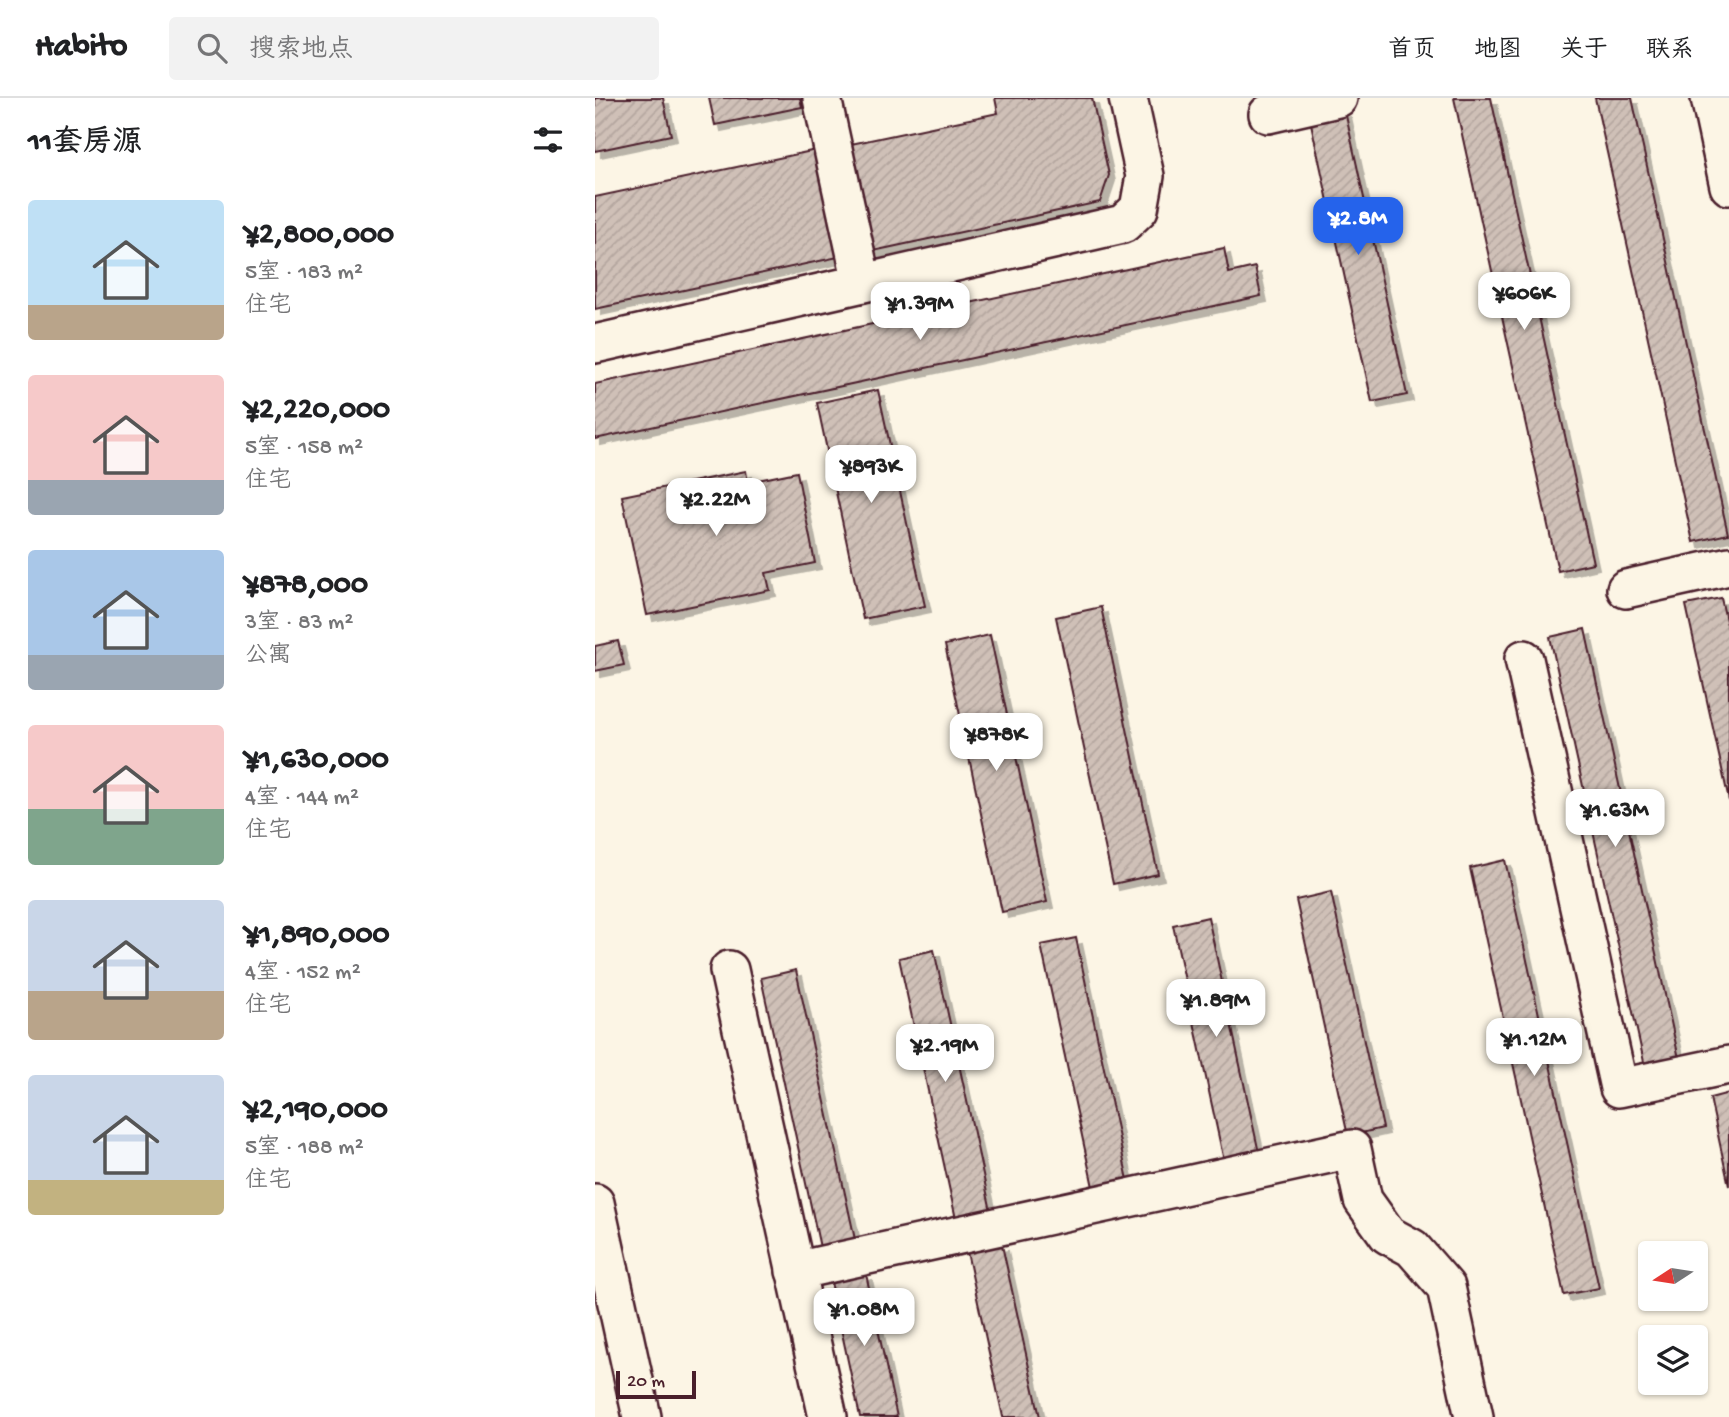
<!DOCTYPE html>
<html lang="zh">
<head>
<meta charset="utf-8">
<style>
  body { margin:0; font-family:"Gochi Hand","LXGW WenKai TC",sans-serif; background:#f2f2f2; color:#202124; height:100vh; display:flex; flex-direction:column; font-size:26px; white-space:nowrap }
  * { box-sizing:border-box; margin:0 }
  p { font-size:23px; color:#757577 }
  .icon { flex:none; width:38px; height:38px; fill:none; stroke:currentColor; stroke-width:2; stroke-linecap:round; stroke-linejoin:round }
  .map { position:relative; flex:1; overflow:hidden }
  .sheet { display:flex; flex-direction:column; background:#fff; width:595px }
  .sheet>* { flex:none }
  .needle { width:46px; rotate:258deg }
  .buttons { position:absolute; left:1043px; top:1143px; display:grid; gap:14px }
  .buttons a { display:grid; place-items:center; width:70px; height:70px; border-radius:7px; background:#fff; box-shadow:0 2px 5px #0004; font-size:35px }
  .scale { position:absolute; left:21px; bottom:18px; width:80px; box-sizing:border-box; padding-left:7px; border:4px solid #4a1f2b; border-top:0; font-size:19px; line-height:24px; white-space:nowrap; color:#4a1f2b; -webkit-text-stroke:5px #fcf5e5; paint-order:stroke }
  .price { position:absolute; translate:-50% -60px; padding:0 16px; border-radius:14px; background:#fff; color:#222; font-size:23px; line-height:46px; filter:drop-shadow(0 2px 4px #0008) }
  .price::after { content:''; position:absolute; left:50%; top:42px; width:21px; height:16px; margin-left:-10px; background:inherit; clip-path:polygon(0 0,100% 0,50% 100%) }
  .price.on { background:#2563eb; color:#fff }
  ul { padding:0; list-style:none }
  li { display:flex; align-items:center; gap:21px; height:175px; padding:0 28px }
  li span { display:grid; place-items:center; flex:none; width:196px; height:140px; border-radius:7px; color:#555 }
  li>.icon { margin-inline-start:auto }
  span .icon { width:84px; height:84px; fill:#fffc; stroke-width:1 }
  li b { font-size:30px }
  h2 { display:flex; justify-content:space-between; align-items:center; height:84px; padding:0 28px; font-size:30px }
  header { display:flex; align-items:center; gap:42px; box-sizing:border-box; height:98px; padding:0 35px; background:#fff; border-bottom:2px solid #e0e0e0 }
  header strong { font-size:33px }
  nav { display:flex; gap:38px; margin-inline-start:auto; font-size:24px }
  .search { width:490px; height:63px; background:#f2f2f2; display:flex; align-items:center; gap:18px; box-sizing:border-box; padding:0 24px; border-radius:7px; color:#757577; font-size:26px }
  main { display:flex; flex:1; min-height:0 }
  .map>svg:first-child { display:block }
  .building { fill:url(#building-hatch); stroke:#4a1f2b; stroke-width:2; filter:url(#shadow) }
  .lines { fill:none; stroke-linecap:round; stroke-linejoin:round }
  .minor-casing { stroke:#4a1f2b; stroke-width:42 }
  .minor { stroke:#fcf5e5; stroke-width:37 }
</style>
</head>
<body>
<header>
<strong>Habito</strong>
<div class="search"><svg class="icon" aria-label="search" viewBox="0 0 24 24"><circle cx="10" cy="10" r="6"/><path d="M15 15l6 6"/></svg>搜索地点</div>
<nav><a>首页</a><a>地图</a><a>关于</a><a>联系</a></nav>
</header>
<main>
<section class="sheet">
<h2>11套房源<svg class="icon" aria-label="filters" viewBox="0 0 24 24"><path d="M4 7h16M4 17h16"/><circle cx="9" cy="7" r="2"/><circle cx="15" cy="17" r="2"/></svg></h2>
<ul>
<li><span style="background:linear-gradient(#bfe0f5 75%,#b9a48a 0)"><svg class="icon" aria-label="home" viewBox="0 0 24 24"><path d="M3 11l9-7 9 7M6 9v11h12V9"/></svg></span><div><b>¥2,800,000</b><p>5室 · 183 m²</p><p>住宅</p></div></li>
<li><span style="background:linear-gradient(#f6c9c9 75%,#9aa5b1 0)"><svg class="icon" aria-label="home" viewBox="0 0 24 24"><path d="M3 11l9-7 9 7M6 9v11h12V9"/></svg></span><div><b>¥2,220,000</b><p>5室 · 158 m²</p><p>住宅</p></div></li>
<li><span style="background:linear-gradient(#a9c7e8 75%,#9aa5b1 0)"><svg class="icon" aria-label="home" viewBox="0 0 24 24"><path d="M3 11l9-7 9 7M6 9v11h12V9"/></svg></span><div><b>¥878,000</b><p>3室 · 83 m²</p><p>公寓</p></div></li>
<li><span style="background:linear-gradient(#f6c9c9 60%,#7fa58c 0)"><svg class="icon" aria-label="home" viewBox="0 0 24 24"><path d="M3 11l9-7 9 7M6 9v11h12V9"/></svg></span><div><b>¥1,630,000</b><p>4室 · 144 m²</p><p>住宅</p></div></li>
<li><span style="background:linear-gradient(#c9d6e8 65%,#b9a48a 0)"><svg class="icon" aria-label="home" viewBox="0 0 24 24"><path d="M3 11l9-7 9 7M6 9v11h12V9"/></svg></span><div><b>¥1,890,000</b><p>4室 · 152 m²</p><p>住宅</p></div></li>
<li><span style="background:linear-gradient(#c9d6e8 75%,#c2b280 0)"><svg class="icon" aria-label="home" viewBox="0 0 24 24"><path d="M3 11l9-7 9 7M6 9v11h12V9"/></svg></span><div><b>¥2,190,000</b><p>5室 · 188 m²</p><p>住宅</p></div></li>
</ul>
</section>
<div class="map">
<svg width="1134" height="1319" viewBox="0 0 1134 1319">
  <defs>
    <pattern id="building-hatch" width="6" height="6" patternUnits="userSpaceOnUse" patternTransform="scale(1.75)"><rect width="6" height="6" fill="#cfc0b7"/><path d="M-1 1l2-2M0 6l6-6M5 7l2-2" fill="none" stroke="#b3a59e"/></pattern>
    <filter id="shadow"><feDropShadow dx="6" dy="6" stdDeviation="0" flood-color="#0004"/></filter>
  </defs>
  <rect width="100%" height="100%" fill="#fcf5e5"/>
  <filter id="ink" filterUnits="userSpaceOnUse"><feTurbulence type="fractalNoise" baseFrequency=".0143" numOctaves="2"/><feDisplacementMap in="SourceGraphic" scale="14" xChannelSelector="R" yChannelSelector="G"/><feConvolveMatrix kernelMatrix="1 2 1 2 8 2 1 2 1" color-interpolation-filters="sRGB"/></filter>
  <g filter="url(#ink)">
    <g class="building">
      <polygon points="0,0 68,0 76,37 0,53"/>
      <polygon points="114,0 205,0 207,9 120,27"/>
      <polygon points="400,0 497,0 514,77 505,104 278,153 256,46 403,15"/>
      <polygon points="859,0 896,0 998,465 963,473"/>
      <polygon points="1000,0 1037,0 1133,436 1098,444"/>
      <polygon points="750,13 812,297 777,304 715,21"/>
      <polygon points="226,51 248,158 0,211 0,99"/>
      <polygon points="629,150 634,175 660,169 666,198 0,341 0,286"/>
      <polygon points="283,292 330,508 268,521 222,305"/>
      <polygon points="151,373 153,384 202,374 220,465 171,475 175,492 52,517 27,398"/>
      <polygon points="1126,500 1134,536 1134,703 1091,507"/>
      <polygon points="506,509 563,776 518,786 461,519"/>
      <polygon points="990,531 1085,965 1051,973 955,539"/>
      <polygon points="395,537 452,804 407,814 350,547"/>
      <polygon points="23,543 29,567 0,573 0,548"/>
      <polygon points="910,762 1004,1190 969,1197 875,770"/>
      <polygon points="736,794 788,1030 753,1038 701,802"/>
      <polygon points="613,819 664,1055 629,1063 578,827"/>
      <polygon points="481,840 533,1082 498,1089 446,847"/>
      <polygon points="339,852 396,1113 361,1121 304,860"/>
      <polygon points="201,872 261,1146 226,1154 166,880"/>
      <polygon points="1134,995 1134,1088 1115,1000"/>
      <polygon points="407,1147 445,1319 408,1319 372,1154"/>
      <polygon points="271,1176 302,1319 265,1319 236,1184"/>
    </g>
    <g class="lines">
      <defs>
        <g id="minor">
          <polyline points="227,0 267,185"/>
          <polyline points="1115,0 1134,88"/>
          <polyline points="673,16 743,0"/>
          <polyline points="0,246 528,126 544,111 550,78 533,0"/>
          <polyline points="1031,491 1134,468"/>
          <polyline points="929,561 1024,990 1134,967"/>
          <polyline points="134,872 233,1319"/>
          <polyline points="0,1105 47,1319"/>
          <polyline points="200,1173 757,1051 768,1102 793,1137 817,1150 851,1189 879,1319"/>
        </g>
      </defs>
      <use href="#minor" class="minor-casing"/>
      <use href="#minor" class="minor"/>
    </g>
  </g>
</svg>
<div class="buttons">
<a><svg class="needle" viewBox="-14 -14 28 28"><path d="M0-13l5 13h-10z" fill="#e53935"/><path d="M0 13l5-13h-10z" fill="#757577"/></svg></a>
<a><svg class="icon" aria-label="layers" viewBox="0 0 24 24"><path d="M12 4l9 5-9 5-9-5zM3 14l9 5 9-5"/></svg></a>
</div>
<div class="scale">20 m</div>
<b class="price on" style="left:763px;top:159px">¥2.8M</b>
<b class="price" style="left:929px;top:234px">¥606K</b>
<b class="price" style="left:325px;top:244px">¥1.39M</b>
<b class="price" style="left:276px;top:407px">¥893K</b>
<b class="price" style="left:121px;top:440px">¥2.22M</b>
<b class="price" style="left:401px;top:675px">¥878K</b>
<b class="price" style="left:1020px;top:751px">¥1.63M</b>
<b class="price" style="left:621px;top:941px">¥1.89M</b>
<b class="price" style="left:939px;top:980px">¥1.12M</b>
<b class="price" style="left:350px;top:986px">¥2.19M</b>
<b class="price" style="left:269px;top:1250px">¥1.08M</b>
</div>
</main>
</body>
</html>
